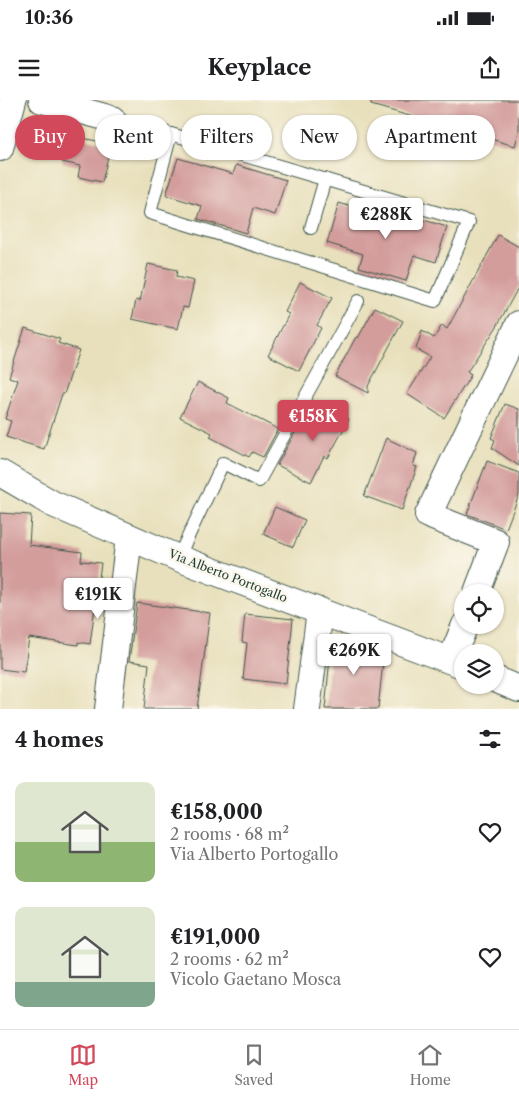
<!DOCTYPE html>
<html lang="en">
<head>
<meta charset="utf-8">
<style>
  body { margin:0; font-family:"Libre Caslon Text",serif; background:#f6f6f6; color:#202124; height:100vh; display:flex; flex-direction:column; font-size:19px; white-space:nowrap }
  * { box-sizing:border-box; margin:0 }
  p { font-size:16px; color:#757577 }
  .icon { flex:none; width:28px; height:28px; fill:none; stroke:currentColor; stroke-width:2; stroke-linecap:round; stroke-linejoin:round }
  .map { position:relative; height:609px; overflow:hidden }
  .side { display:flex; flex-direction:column; background:#fff; flex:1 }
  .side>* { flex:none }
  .top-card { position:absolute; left:15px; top:15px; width:490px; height:45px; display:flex; gap:10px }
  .fabs { position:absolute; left:454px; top:484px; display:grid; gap:10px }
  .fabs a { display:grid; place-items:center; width:50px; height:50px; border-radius:50%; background:#fff; box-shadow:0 1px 4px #0004; font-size:25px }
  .price { position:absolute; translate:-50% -42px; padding:0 11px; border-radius:5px; background:#fff; color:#222; font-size:16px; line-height:32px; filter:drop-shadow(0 1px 2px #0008) }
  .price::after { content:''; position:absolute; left:50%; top:30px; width:15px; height:11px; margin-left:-8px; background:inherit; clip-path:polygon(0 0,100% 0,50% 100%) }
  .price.on { background:#d1495b; color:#fff }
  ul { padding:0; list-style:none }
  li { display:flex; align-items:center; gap:15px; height:125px; padding:0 15px }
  li span { display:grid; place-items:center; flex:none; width:140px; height:100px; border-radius:10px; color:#555 }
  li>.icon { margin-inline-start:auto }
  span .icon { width:60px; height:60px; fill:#fffc; stroke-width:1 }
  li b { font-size:21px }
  h2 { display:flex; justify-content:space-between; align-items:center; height:60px; padding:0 15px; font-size:21px }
  .tag { padding:0 18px; border-radius:22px; background:#fff; box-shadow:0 1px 4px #0004; font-size:18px; line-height:45px }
  .tag.on { background:#d1495b; color:#fff }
  .status { display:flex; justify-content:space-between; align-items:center; height:35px; padding:0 25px; background:#fff; direction:ltr }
  .status svg { height:14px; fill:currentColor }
  header { display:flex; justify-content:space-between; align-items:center; height:65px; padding:0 15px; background:#fff; font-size:22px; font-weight:800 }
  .tabs { display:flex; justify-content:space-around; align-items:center; height:70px; border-top:1px solid #e0e0e0; background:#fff; font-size:14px; color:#757577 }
  .tabs a { display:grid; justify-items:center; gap:2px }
  .tabs .on { color:#d1495b }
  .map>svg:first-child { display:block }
  .building { fill:#d39d9c }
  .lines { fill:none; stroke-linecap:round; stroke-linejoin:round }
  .lane-casing { stroke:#3d5548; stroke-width:14 }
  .street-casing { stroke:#3d5548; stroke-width:28 }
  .lane { stroke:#fff; stroke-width:12 }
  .street { stroke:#fff; stroke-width:26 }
  .labels { text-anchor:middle; stroke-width:5; stroke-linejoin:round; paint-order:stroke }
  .street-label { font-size:12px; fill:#1f3d34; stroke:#fbf7ec }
</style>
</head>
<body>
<div class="status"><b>10:36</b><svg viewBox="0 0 49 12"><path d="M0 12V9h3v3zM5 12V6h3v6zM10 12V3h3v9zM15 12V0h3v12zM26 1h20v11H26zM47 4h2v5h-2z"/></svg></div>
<header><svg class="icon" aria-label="menu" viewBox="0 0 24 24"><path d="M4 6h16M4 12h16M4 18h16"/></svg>Keyplace<svg class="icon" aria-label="share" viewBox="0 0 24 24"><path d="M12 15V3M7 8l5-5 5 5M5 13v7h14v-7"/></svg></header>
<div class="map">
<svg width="519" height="609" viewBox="0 0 519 609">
  <rect width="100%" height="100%" fill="#fbf7ec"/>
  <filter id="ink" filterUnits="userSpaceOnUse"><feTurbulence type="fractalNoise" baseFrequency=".02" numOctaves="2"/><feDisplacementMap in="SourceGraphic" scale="10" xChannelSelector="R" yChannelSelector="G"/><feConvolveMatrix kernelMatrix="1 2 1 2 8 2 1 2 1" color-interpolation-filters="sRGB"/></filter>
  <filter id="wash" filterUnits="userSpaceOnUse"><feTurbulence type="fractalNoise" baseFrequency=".0096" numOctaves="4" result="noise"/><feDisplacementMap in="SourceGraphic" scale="20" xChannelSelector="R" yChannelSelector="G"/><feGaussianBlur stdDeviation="1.12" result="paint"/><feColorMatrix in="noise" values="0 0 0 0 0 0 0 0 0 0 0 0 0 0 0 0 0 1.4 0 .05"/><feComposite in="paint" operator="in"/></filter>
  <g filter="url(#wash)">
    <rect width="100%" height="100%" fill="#e8e0bc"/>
    <g id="blocks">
      <g class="building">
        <polygon points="371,0 519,0 519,31 515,46 371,5"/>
        <polygon points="68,35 111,44 102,82 78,77 80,66 62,62"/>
        <polygon points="178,58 233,74 236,65 286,80 275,115 253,108 246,133 198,119 202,106 166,95"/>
        <polygon points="339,103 395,120 397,112 447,127 436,162 414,155 406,181 359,167 363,154 327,143"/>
        <polygon points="498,135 519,147 519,186 496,228 467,272 471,275 444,318 407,294 430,257 416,249 422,231 434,238 442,225 447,229"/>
        <polygon points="148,164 177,170 176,177 194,181 188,208 183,207 178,229 132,219 136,200 140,201"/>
        <polygon points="300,182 332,198 317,225 321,228 299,271 268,255 289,214 285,212"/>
        <polygon points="375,207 403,221 368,286 368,293 335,276 356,237 358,238"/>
        <polygon points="25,228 60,239 58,243 79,250 64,294 62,294 44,349 6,337 11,321 5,319 18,280 9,277"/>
        <polygon points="198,282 229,298 227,303 278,329 263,357 252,352 249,357 210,337 212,333 180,317"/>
        <polygon points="316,302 349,319 328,358 324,356 311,382 277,365 297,329 301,331"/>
        <polygon points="505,304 519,309 519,366 492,348 495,340 491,338"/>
        <polygon points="386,338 417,353 413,366 417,367 402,410 364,396"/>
        <polygon points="487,361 519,373 519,395 506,429 467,414"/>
        <polygon points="275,407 305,420 293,447 263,434"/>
        <polygon points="0,413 31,415 29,445 82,452 81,461 101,463 90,544 78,542 78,545 29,538 24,572 0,569"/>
        <polygon points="137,503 210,513 197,609 144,609 149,564 129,561"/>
        <polygon points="245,514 293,519 286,584 243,579 247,543 242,542"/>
        <polygon points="332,537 351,539 384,552 378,609 325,609"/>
      </g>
    </g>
  </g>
  <g filter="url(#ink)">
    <use href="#blocks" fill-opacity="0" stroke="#3d5548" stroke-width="1"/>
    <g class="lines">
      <defs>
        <g id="lane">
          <polyline points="112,19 171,34"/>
          <polygon points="171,34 469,122 435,201 150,113"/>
          <polyline points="311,128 325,79"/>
          <polyline points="178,458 223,363 259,381 358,201"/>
        </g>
        <g id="street">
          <polyline points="42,0 112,19"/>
          <polyline points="0,48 13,0"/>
          <polyline points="0,373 53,404 178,458 462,565"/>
          <polyline points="477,492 496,442 428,415 519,224"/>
          <polyline points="451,560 465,525"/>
          <polyline points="495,579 519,589"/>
          <polyline points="108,609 129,437"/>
          <polyline points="307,609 320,511"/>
        </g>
      </defs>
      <use href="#lane" class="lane-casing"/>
      <use href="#street" class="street-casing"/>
      <use href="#lane" class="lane"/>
      <use href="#street" class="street"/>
    </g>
  </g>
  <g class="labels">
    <g class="street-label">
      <text transform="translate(228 476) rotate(21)" y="4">Via Alberto Portogallo</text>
    </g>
  </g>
</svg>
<div class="fabs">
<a><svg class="icon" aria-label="locate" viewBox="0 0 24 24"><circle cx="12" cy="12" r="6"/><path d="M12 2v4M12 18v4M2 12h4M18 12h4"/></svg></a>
<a><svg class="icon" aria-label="layers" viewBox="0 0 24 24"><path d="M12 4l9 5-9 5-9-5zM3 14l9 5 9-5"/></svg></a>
</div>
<b class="price" style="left:386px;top:140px">€288K</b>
<b class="price on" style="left:313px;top:342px">€158K</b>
<b class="price" style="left:98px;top:520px">€191K</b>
<b class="price" style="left:354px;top:576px">€269K</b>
<div class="top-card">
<a class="tag on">Buy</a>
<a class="tag">Rent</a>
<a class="tag">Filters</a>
<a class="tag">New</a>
<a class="tag">Apartment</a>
</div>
</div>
<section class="side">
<h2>4 homes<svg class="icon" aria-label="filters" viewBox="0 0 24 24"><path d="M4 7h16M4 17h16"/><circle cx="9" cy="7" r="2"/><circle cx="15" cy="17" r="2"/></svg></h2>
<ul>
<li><span style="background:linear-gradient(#dfe7d0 60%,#8fb573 0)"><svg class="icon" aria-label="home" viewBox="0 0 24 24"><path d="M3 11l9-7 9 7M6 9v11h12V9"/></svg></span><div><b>€158,000</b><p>2 rooms · 68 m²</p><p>Via Alberto Portogallo</p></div><svg class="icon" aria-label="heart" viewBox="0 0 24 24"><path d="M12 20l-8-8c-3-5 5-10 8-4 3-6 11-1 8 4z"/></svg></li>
<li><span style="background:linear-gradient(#dfe7d0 75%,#7fa58c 0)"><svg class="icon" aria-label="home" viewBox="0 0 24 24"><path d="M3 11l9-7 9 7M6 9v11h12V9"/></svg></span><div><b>€191,000</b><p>2 rooms · 62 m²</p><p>Vicolo Gaetano Mosca</p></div><svg class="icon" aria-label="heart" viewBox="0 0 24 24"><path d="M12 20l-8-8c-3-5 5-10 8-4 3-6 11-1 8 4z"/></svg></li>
</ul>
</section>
<nav class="tabs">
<a class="on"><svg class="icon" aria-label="map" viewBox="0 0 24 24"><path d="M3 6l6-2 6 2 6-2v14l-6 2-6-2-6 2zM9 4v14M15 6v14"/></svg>Map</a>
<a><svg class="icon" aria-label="saved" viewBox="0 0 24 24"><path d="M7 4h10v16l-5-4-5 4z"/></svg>Saved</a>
<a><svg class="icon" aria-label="home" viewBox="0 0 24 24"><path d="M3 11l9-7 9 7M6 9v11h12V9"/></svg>Home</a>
</nav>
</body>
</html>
